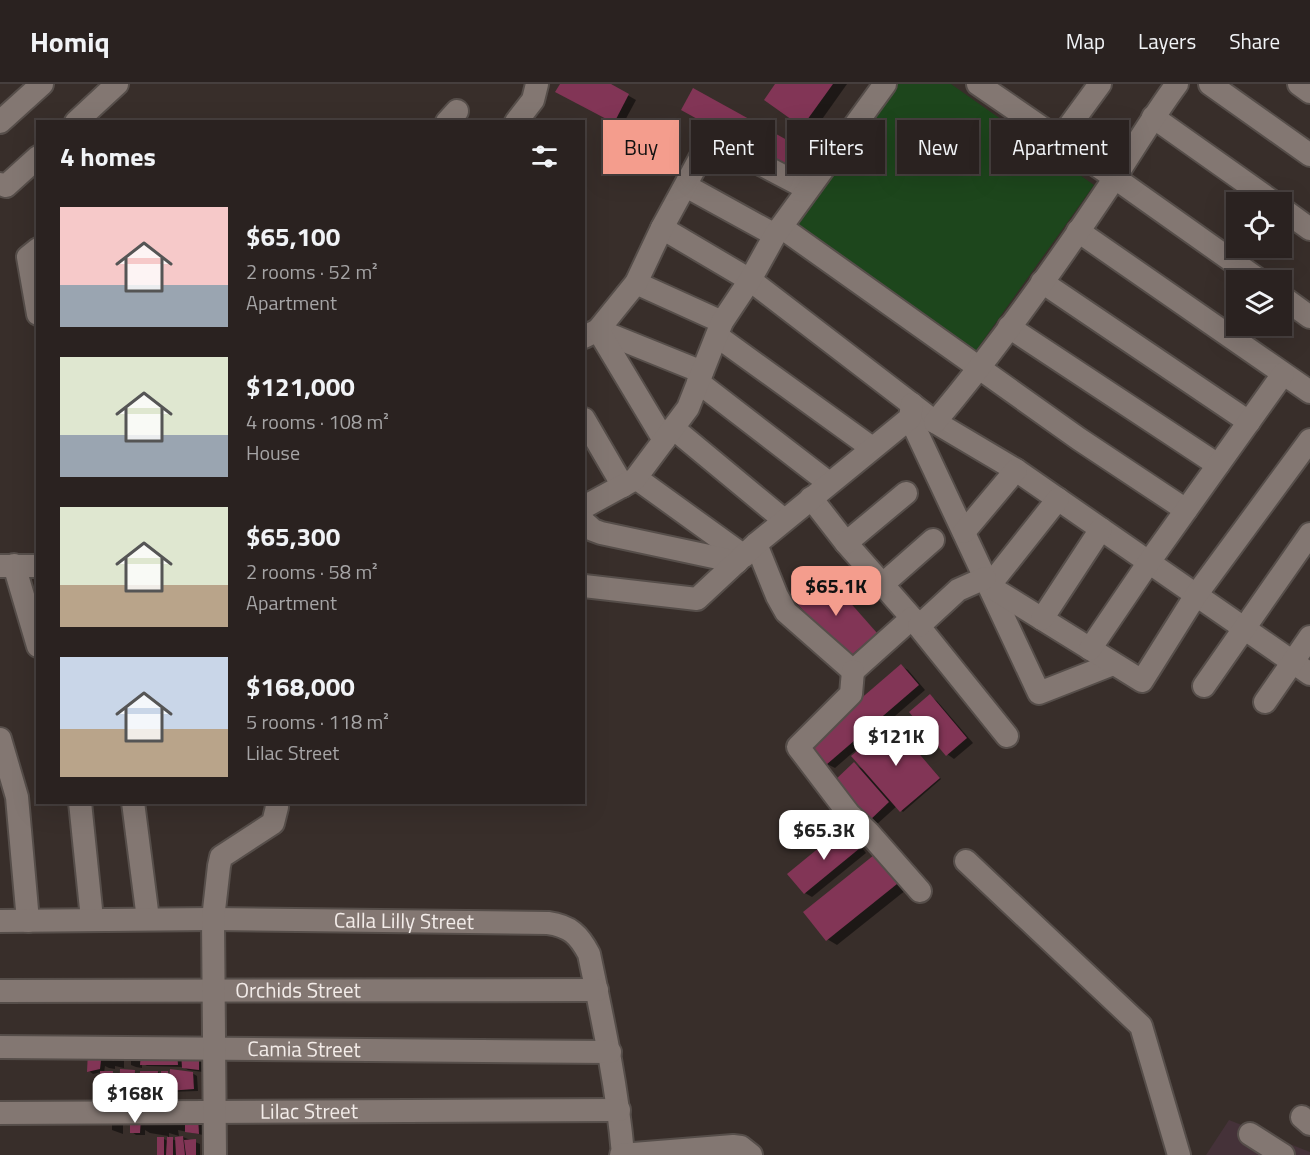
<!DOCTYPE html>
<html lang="en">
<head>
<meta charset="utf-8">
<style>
  body { margin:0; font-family:"Titillium Web",sans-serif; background:#362f2d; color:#f1f3f6; height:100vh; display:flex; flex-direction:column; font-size:22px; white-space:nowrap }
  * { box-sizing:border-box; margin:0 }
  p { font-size:20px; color:#a5a4a5 }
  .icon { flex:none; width:33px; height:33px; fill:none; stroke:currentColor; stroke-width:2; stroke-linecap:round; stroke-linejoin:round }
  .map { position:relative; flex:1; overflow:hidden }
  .panel { position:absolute; left:36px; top:36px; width:549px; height:684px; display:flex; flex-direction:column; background:#2a2220; border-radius:0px; box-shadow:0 6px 24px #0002,0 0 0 2px #463f3e }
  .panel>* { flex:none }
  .hud { position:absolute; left:603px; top:36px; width:570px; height:54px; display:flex; gap:12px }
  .buttons { position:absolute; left:1226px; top:108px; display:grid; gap:12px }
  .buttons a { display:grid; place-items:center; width:66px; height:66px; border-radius:0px; background:#2a2220; box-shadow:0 6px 24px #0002,0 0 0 2px #463f3e; font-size:30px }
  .price { position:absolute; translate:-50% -51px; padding:0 14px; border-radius:12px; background:#fff; color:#222; font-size:20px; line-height:39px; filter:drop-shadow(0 2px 3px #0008) }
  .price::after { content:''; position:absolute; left:50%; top:36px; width:18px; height:14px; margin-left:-9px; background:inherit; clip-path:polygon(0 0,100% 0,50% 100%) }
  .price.current { background:#f49d8d; color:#111 }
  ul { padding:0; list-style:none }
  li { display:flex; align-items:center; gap:18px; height:150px; padding:0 24px }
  li span { display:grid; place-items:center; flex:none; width:168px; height:120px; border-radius:0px; color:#555 }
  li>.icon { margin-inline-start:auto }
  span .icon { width:72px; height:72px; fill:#fffc; stroke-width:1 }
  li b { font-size:26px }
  h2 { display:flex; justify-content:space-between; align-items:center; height:72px; padding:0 24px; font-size:26px }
  .chip { padding:0 21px; border-radius:0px; background:#2a2220; box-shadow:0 6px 24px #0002,0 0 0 2px #463f3e; font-size:21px; line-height:54px }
  .chip.current { background:#f49d8d; color:#111 }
  header { display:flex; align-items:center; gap:36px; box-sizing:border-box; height:84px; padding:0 30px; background:#2a2220; border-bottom:2px solid #463f3e }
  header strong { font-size:28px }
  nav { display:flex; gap:33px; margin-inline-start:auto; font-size:21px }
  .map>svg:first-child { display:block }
  .commercial { fill:#453239 }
  .green { fill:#1d461c }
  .shadow { fill:#0007 }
  .building { fill:#823556 }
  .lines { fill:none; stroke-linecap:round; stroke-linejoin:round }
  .minor-casing { stroke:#564e4a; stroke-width:26 }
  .minor { stroke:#837772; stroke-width:22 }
  .labels { text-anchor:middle; stroke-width:4.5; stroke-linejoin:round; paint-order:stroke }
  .street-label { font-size:21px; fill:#f3ece9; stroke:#2e2420 }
</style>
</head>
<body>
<header>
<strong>Homiq</strong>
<nav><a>Map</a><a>Layers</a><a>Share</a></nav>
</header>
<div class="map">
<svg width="1310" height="1071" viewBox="0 0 1310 1071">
  <rect width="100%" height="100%" fill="#382e2a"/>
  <polygon class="commercial" points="1229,1036 1310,1068 1310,1071 1206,1071"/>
  <polygon class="green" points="898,0 951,0 1094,101 972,272 794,147"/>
  <g class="shadow">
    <polygon points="561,0 608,0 636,16 622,42 557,8"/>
    <polygon points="777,0 847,0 813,48 766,16"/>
    <polygon points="694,6 814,72 803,92"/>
    <polygon points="827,493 878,551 849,576"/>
    <polygon points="901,582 908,586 925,606 835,684 827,680 810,660"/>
    <polygon points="930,612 937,617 973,659 954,675 947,670"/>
    <polygon points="894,641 941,695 903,728 897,722 876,741 869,737 854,680 864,686"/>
    <polygon points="843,746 851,750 866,769 812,813 805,809"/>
    <polygon points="879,769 911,802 837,861 827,855"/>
    <polygon points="90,968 114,977 113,968 124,971 124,984 115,982 115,985 109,984 105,982 104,989 112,989 117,992 116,1011 102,1007 102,988 93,990 89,987"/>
    <polygon points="131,969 203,971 203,988 188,986 183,983 147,982 142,979 142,984 136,983 131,981"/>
    <polygon points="134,988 141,992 141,989 158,988 162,991 167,988 171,991 192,989 197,992 198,1007 167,1008 162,1005 161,1011 146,1011 139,1007 139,1011 125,1011 120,1008"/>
    <polygon points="112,1034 123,1037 123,1050 112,1046"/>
    <polygon points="132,1034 203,1035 203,1051 178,1046 179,1052 169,1049 169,1054 177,1057 183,1053 200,1060 200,1071 158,1071 164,1055 168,1057 168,1052 150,1049 145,1046 145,1051 136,1051 132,1048"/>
  </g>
  <g class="building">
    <polygon points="560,0 611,0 629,10 614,39 555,8"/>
    <polygon points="775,0 833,0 802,43 764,16"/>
    <polygon points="693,4 807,67 795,89 681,26"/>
    <polygon points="825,490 877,549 846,576 795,517"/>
    <polygon points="901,580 919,601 826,681 808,660"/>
    <polygon points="930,610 967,654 946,672 909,628"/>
    <polygon points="892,638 940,694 900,728 851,672"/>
    <polygon points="854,678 889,718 868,738 832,699"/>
    <polygon points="843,744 860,764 804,810 787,790"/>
    <polygon points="879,767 902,796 826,857 803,828"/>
    <polygon points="88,966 102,967 100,985 87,988"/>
    <polygon points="181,967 199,967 199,986 182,984"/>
    <polygon points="141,968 177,968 178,981 140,981"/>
    <polygon points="120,985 135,986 134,1009 119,1009"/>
    <polygon points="170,985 193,988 194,1005 168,1007"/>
    <polygon points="100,987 113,987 111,1010 100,1008"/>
    <polygon points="140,987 158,987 157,1009 139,1009"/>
    <polygon points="161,987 168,987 168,1007 161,1006"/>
    <polygon points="185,1031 198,1031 199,1050 185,1048"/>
    <polygon points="130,1032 141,1032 140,1049 130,1049"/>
    <polygon points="183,1052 185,1071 176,1071 175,1053"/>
    <rect x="157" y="1053" width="7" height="18"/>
    <polygon points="167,1053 173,1053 173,1071 166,1071"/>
    <polygon points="196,1055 196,1071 186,1071 184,1056"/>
  </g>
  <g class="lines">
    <defs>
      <g id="minor">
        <polyline points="978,0 1115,94 1259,196"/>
        <polyline points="1210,0 1310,71"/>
        <polyline points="1299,0 1310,8"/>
        <polyline points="1153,33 1273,118"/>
        <polyline points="0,38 42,0"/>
        <polyline points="76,38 117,0"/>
        <polyline points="447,38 457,27"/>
        <polyline points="516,38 533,16 537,0"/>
        <polyline points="1059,56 1100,0"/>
        <polyline points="0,100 6,102 38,73"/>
        <polyline points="686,102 775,151"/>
        <polyline points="1281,124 1310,145"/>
        <polyline points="781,143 1079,355 1186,426"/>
        <polyline points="662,144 750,196 935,338 1016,386 1310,590"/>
        <polyline points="1078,147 1310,308"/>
        <polyline points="38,165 28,173 38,230"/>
        <polyline points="1042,198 1249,338"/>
        <polyline points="636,199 722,238"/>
        <polyline points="1281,212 1310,233"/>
        <polyline points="1009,243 1218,381"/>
        <polyline points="717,252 872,364"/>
        <polyline points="584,253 598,246 702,288"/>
        <polyline points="698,298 829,399"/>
        <polyline points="910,334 1039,609 1113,580"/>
        <polyline points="584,335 623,402"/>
        <path d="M 935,338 C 1000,261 1058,179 1114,95 C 1135,63 1154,31 1177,0"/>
        <polyline points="673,344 784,436"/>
        <polyline points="664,356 598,246 636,199 662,144 711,54 808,105"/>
        <polyline points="636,394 744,472"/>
        <polyline points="811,414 846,459 912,534 1007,652"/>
        <polyline points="1058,415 989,502 1142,597 1196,511 1310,356"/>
        <polyline points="584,423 635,395 688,324 722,238 750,196 775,151 885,0"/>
        <polyline points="584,438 593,446 601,449 737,478"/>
        <polyline points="964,448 1016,386"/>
        <polyline points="846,459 906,409"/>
        <polyline points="756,460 777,512 786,528 853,587 912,534"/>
        <polyline points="14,481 38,562"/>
        <polyline points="1,482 38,482"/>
        <polyline points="883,500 933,456"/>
        <polyline points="584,502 697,515 756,460 910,334 912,320"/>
        <polyline points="1042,535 1101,445"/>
        <polyline points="919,542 958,506 985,494"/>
        <polyline points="1090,565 1149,478 1283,290"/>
        <polyline points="853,587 851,610 798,663 849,730 869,749 920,807"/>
        <polyline points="1204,602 1310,450"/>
        <polyline points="1265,618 1310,553"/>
        <polyline points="0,655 17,713 28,837"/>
        <polyline points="80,718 92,835"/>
        <polyline points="133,718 148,835"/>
        <polyline points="966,777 1141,942 1179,1071"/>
        <path id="s1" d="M 0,837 L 213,835 L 548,839 C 570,842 579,851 589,870 C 603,937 617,1002 623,1070"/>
        <path id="s2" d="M 0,907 L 597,906"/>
        <path id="s3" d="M 0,963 L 610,968"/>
        <path id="s4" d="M 0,1029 L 619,1026"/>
        <polyline points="1302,1033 1310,1040"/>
        <polyline points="1250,1050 1283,1071"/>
        <polyline points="215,1071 213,835 219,782 221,773 273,739 277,723 276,718"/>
        <polyline points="621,1071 733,1062 741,1063 751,1071"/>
      </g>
    </defs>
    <use href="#minor" class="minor-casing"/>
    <use href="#minor" class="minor"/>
  </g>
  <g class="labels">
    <g class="street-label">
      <text dy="7" stroke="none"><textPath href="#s1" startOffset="404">Calla Lilly Street</textPath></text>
      <text dy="7" stroke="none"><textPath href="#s2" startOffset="298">Orchids Street</textPath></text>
      <text dy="7" stroke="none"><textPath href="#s3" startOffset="304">Camia Street</textPath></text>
      <text dy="7" stroke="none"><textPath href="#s4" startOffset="309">Lilac Street</textPath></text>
    </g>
  </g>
</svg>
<div class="buttons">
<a><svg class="icon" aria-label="locate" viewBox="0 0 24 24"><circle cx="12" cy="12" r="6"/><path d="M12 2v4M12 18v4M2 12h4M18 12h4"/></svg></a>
<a><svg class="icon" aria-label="layers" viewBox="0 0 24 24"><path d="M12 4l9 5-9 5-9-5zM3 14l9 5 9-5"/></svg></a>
</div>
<b class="price current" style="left:836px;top:533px">$65.1K</b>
<b class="price" style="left:896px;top:683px">$121K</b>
<b class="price" style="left:824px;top:777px">$65.3K</b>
<b class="price" style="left:135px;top:1040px">$168K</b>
<div class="hud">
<a class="chip current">Buy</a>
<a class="chip">Rent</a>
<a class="chip">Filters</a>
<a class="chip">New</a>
<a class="chip">Apartment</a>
</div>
<section class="panel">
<h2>4 homes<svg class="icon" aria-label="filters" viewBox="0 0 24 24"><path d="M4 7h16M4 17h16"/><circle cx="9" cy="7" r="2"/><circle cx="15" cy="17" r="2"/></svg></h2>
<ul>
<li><span style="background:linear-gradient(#f6c9c9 65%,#9aa5b1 0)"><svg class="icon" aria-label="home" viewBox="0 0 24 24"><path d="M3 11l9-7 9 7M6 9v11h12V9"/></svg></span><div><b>$65,100</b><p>2 rooms · 52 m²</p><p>Apartment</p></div></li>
<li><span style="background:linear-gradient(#dfe7d0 65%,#9aa5b1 0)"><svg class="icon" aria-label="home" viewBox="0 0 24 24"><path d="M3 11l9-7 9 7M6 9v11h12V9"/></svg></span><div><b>$121,000</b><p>4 rooms · 108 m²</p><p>House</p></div></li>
<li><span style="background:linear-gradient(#dfe7d0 65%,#b9a48a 0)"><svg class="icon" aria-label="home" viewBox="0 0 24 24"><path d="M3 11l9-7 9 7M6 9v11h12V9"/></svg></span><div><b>$65,300</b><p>2 rooms · 58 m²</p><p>Apartment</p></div></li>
<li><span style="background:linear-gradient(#c9d6e8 60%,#b9a48a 0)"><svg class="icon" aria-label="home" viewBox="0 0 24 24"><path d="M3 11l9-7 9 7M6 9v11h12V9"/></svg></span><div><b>$168,000</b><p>5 rooms · 118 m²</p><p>Lilac Street</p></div></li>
</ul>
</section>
</div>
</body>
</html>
